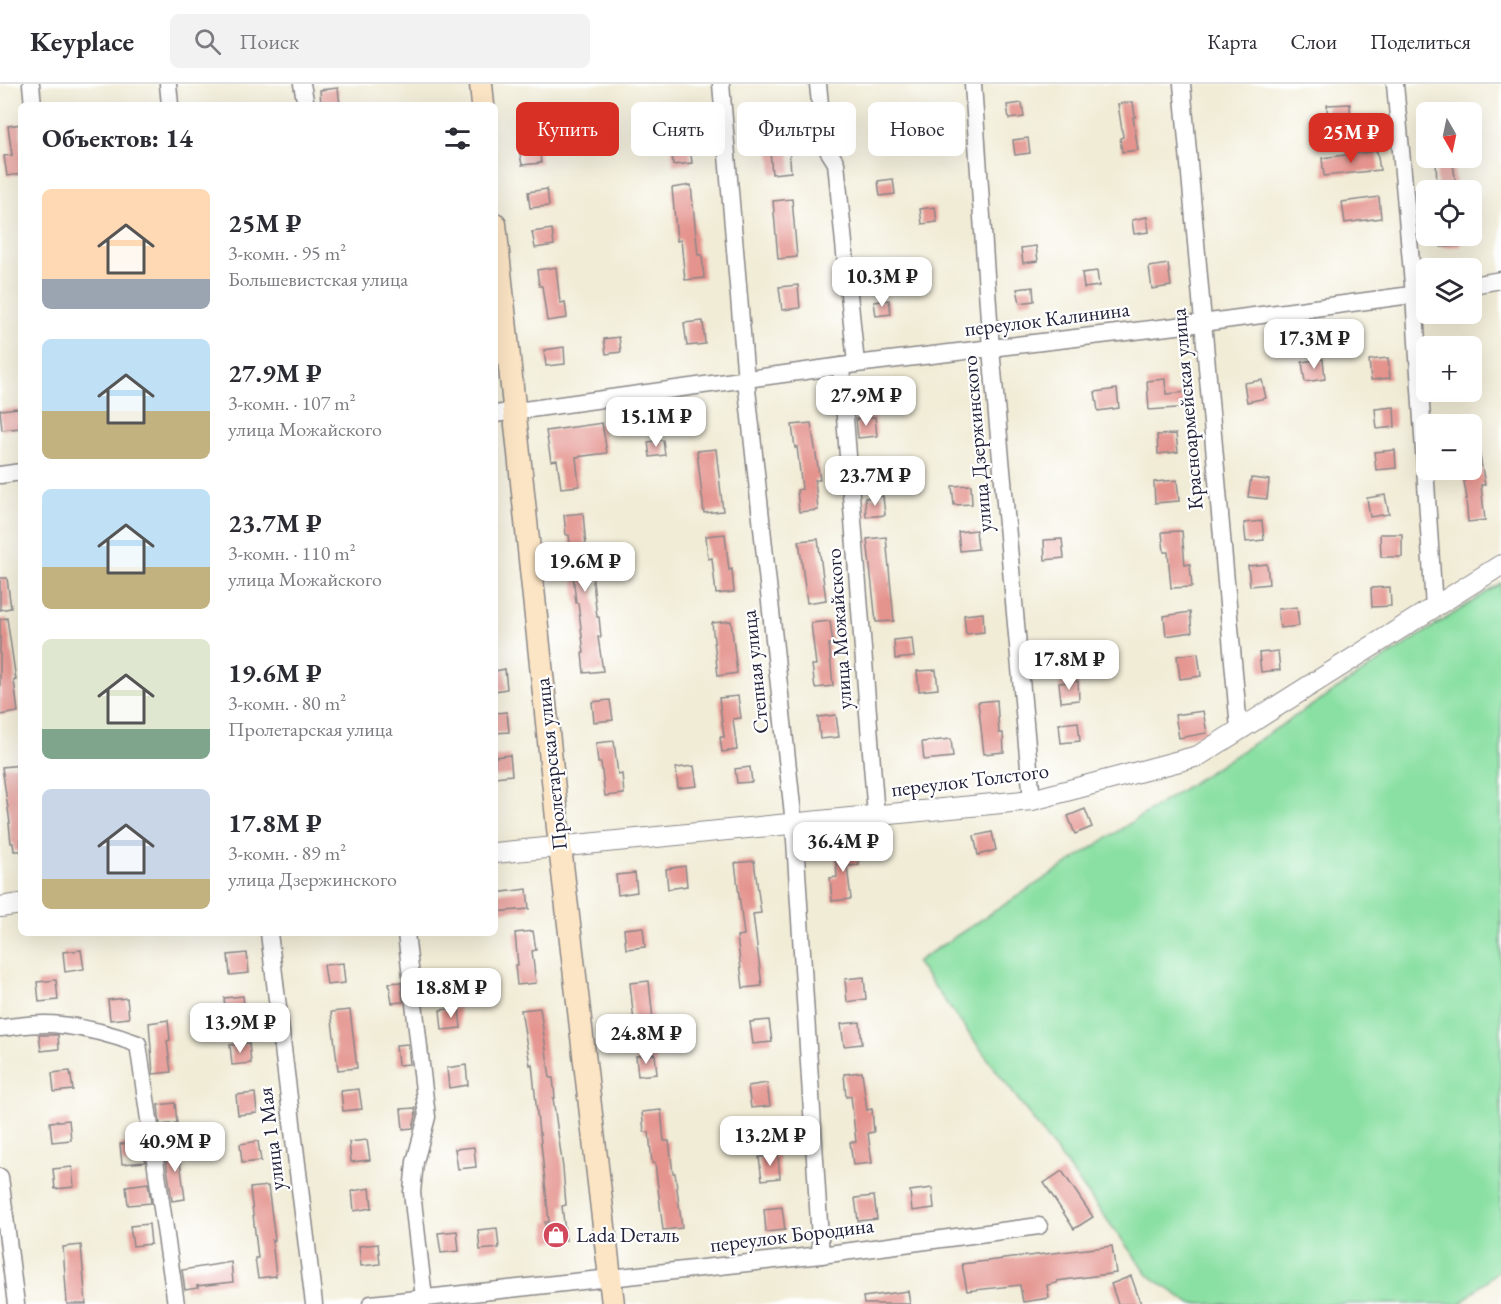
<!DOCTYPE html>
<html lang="ru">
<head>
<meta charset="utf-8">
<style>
  body { margin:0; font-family:"EB Garamond",serif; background:#f2f2f3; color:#2b2b33; height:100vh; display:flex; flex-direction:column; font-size:22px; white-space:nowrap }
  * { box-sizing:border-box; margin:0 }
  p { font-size:20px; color:#7c7c81 }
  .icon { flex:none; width:33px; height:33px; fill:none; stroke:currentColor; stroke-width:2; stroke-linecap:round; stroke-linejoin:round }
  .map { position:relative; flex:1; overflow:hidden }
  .drawer { position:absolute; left:18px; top:18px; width:480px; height:834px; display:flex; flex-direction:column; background:#fff; border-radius:9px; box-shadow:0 6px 24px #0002 }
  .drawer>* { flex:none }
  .top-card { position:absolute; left:516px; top:18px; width:570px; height:54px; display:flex; gap:12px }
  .needle { width:39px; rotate:171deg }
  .tools { position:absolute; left:1416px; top:18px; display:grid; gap:12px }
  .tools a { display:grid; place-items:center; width:66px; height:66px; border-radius:9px; background:#fff; box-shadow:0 6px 24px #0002; font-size:30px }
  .price { position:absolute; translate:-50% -51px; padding:0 14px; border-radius:12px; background:#fff; color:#222; font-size:20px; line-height:39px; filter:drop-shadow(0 2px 3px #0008) }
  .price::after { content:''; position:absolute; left:50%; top:36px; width:18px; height:14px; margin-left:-9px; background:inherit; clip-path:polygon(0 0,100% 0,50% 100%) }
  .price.current { background:#d93025; color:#fff }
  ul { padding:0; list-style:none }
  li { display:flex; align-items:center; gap:18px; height:150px; padding:0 24px }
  li span { display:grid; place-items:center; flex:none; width:168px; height:120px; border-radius:9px; color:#555 }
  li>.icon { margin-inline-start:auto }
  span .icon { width:72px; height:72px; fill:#fffc; stroke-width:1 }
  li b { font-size:26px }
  h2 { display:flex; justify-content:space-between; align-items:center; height:72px; padding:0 24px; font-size:26px }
  .tag { padding:0 21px; border-radius:9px; background:#fff; box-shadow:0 6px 24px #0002; font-size:21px; line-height:54px }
  .tag.current { background:#d93025; color:#fff }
  header { display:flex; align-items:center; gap:36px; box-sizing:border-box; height:84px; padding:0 30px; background:#fff; border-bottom:2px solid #e1e1e2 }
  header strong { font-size:28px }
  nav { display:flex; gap:33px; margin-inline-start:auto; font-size:21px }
  .search { width:420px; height:54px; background:#f2f2f3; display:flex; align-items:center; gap:15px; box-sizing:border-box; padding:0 21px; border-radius:9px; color:#7c7c81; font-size:22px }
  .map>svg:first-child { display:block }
  .green { fill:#8ae0a3; stroke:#56816f; stroke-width:1.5 }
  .building { fill:#e4938d }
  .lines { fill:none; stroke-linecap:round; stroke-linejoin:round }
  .minor-casing { stroke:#8a8788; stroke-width:19 }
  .tertiary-casing { stroke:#8a8788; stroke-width:22 }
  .secondary-casing { stroke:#8a8788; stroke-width:25 }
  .minor { stroke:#fff; stroke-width:16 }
  .tertiary { stroke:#fff; stroke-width:20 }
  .secondary { stroke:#fce5c4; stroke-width:22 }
  .labels { text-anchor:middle; stroke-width:4.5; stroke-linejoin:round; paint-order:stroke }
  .street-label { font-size:21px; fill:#22223b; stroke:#fff }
  .poi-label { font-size:21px; fill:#22223b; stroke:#fff; text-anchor:start }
</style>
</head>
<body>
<header>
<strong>Keyplace</strong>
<div class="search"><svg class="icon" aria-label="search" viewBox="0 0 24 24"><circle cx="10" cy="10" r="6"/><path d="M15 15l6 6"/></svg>Поиск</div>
<nav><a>Карта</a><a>Слои</a><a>Поделиться</a></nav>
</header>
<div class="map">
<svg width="1501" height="1220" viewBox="0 0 1501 1220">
  <rect width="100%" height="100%" fill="#fff"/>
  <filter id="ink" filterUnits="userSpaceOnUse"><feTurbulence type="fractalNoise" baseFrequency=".0167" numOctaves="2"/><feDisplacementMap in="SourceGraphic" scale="12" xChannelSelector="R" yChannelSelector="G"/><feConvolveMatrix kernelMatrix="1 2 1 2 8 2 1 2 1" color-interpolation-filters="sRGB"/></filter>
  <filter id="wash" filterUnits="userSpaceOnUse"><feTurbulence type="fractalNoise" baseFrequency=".008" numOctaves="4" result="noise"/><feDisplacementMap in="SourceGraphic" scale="24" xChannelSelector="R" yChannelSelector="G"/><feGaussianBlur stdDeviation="1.35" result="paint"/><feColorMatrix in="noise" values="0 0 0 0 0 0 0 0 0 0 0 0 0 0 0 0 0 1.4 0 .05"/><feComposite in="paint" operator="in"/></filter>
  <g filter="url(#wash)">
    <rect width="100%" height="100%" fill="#f1ecd6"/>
    <polygon class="green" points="1501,499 1501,1184 1460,1220 1191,1220 1148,1191 916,878"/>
    <g id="blocks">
      <g class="building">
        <polygon points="338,4 340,21 321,21 320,6"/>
        <polygon points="1133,18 1135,33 1133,33 1138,66 1122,68 1120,54 1123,53 1118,20"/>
        <polygon points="1022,19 1024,33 1009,35 1007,21"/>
        <polygon points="1350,20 1351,38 1328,40 1327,21"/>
        <polygon points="777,21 780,44 761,46 759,23"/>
        <polygon points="541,27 543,43 537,44 541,79 522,81 519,65 526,64 522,30"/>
        <polygon points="21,40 21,90 7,92 4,72 12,71 8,42"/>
        <polygon points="1028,54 1030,69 1015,71 1013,56"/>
        <polygon points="689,56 692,79 673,81 671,58"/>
        <polygon points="789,65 791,88 772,90 770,67"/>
        <polygon points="1377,67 1380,86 1324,92 1322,74"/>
        <polygon points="1436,74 1452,74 1457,106 1437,106"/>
        <polygon points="893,95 895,110 880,112 878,97"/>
        <polygon points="691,101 698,171 702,171 704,194 685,196 681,156 677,157 672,104"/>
        <polygon points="547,105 549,122 530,124 528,108"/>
        <polygon points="1379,113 1381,134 1345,139 1342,118"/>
        <polygon points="792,115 797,173 778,175 773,117"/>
        <polygon points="935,123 937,138 922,140 920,125"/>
        <polygon points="1147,133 1149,148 1134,150 1132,136"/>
        <polygon points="552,145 554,161 535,164 532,148"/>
        <polygon points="1440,152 1460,152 1461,162 1441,163"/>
        <polygon points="1036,162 1038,177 1023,179 1021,164"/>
        <polygon points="1168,180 1171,202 1152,205 1149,183"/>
        <polygon points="556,183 560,219 565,218 567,234 547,237 542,202 539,202 537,186"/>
        <polygon points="1097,187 1099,202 1084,204 1082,189"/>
        <polygon points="798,201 800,224 782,226 779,203"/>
        <polygon points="1033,203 1034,217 1020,219 1017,205"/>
        <polygon points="889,216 891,230 876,232 874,218"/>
        <polygon points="703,237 705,260 687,262 684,239"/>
        <polygon points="619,253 621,268 606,270 604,255"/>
        <polygon points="564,263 565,280 546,282 544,266"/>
        <polygon points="1388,274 1390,294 1371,296 1369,276"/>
        <polygon points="1323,275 1325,295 1305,298 1302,278"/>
        <polygon points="1165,295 1166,310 1189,308 1190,323 1149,326 1147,297"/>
        <polygon points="1262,296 1266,314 1247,318 1244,299"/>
        <polygon points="1117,305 1119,324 1098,327 1095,308"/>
        <polygon points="1394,323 1395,343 1377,345 1375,325"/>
        <polygon points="18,324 20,344 2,346 0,326"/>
        <polygon points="875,333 877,352 858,354 856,335"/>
        <polygon points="602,339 607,369 576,373 579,402 561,404 557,376 551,377 546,347"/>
        <polygon points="811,339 820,396 815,396 818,426 799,428 797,406 802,405 797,363 795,364 792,341"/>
        <polygon points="1176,350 1178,368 1158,370 1157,351"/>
        <polygon points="1477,354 1485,401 1481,401 1485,436 1468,438 1466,415 1467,415 1462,386 1472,386 1472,355"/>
        <polygon points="663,356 665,371 650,373 648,358"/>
        <polygon points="716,365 723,427 704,429 697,367"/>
        <polygon points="1395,366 1396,384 1376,386 1374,368"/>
        <polygon points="1251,394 1269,396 1267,415 1248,413"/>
        <polygon points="1177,396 1179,417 1155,419 1154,398"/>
        <polygon points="971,401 972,420 954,421 952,402"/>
        <polygon points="1385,411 1389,430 1370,433 1367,414"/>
        <polygon points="883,412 885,431 866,433 865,414"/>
        <polygon points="583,429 586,463 589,463 597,533 599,533 601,553 598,553 603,587 584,589 582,569 584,569 578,519 576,519 569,451 566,451 564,431"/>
        <polygon points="1262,437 1264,456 1246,458 1244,439"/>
        <polygon points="976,446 978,465 960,467 958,448"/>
        <polygon points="1182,447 1185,481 1190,480 1192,503 1171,504 1168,468 1164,468 1162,448"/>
        <polygon points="725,450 729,486 732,485 734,508 716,510 712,474 708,475 706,452"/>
        <polygon points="1380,450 1402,450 1402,473 1381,473"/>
        <polygon points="886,453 894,537 876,538 867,455"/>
        <polygon points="818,455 826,516 807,519 799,457"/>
        <polygon points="1062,455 1064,474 1045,476 1044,456"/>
        <polygon points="1267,480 1269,500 1250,502 1248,482"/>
        <polygon points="0,494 7,494 11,524 0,526"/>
        <polygon points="1390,503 1391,522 1372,523 1371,504"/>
        <polygon points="1297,523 1299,542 1280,544 1278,525"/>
        <polygon points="1190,528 1192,548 1166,552 1164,532"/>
        <polygon points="983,529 984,548 966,550 964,531"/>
        <polygon points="7,534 16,596 14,596 18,628 0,631 0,535"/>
        <polygon points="731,537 737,589 718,592 712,539"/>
        <polygon points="830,537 833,560 829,560 833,602 815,604 812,581 816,581 811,539"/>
        <polygon points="912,554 914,573 895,575 894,556"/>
        <polygon points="1278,567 1280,586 1261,588 1259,569"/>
        <polygon points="1198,569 1201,592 1180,595 1177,572"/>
        <polygon points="505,585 507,605 495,607 495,587"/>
        <polygon points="936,586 938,605 919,607 917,587"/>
        <polygon points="1078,597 1079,616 1061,618 1059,599"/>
        <polygon points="738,612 741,634 733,635 737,666 722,668 720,653 724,653 719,614"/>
        <polygon points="610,616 613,636 594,638 592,618"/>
        <polygon points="997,616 999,649 1003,649 1004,668 984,670 978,618"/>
        <polygon points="1203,627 1207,649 1179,654 1175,631"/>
        <polygon points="507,628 509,648 495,649 495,629"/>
        <polygon points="836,631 839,653 820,655 818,633"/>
        <polygon points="1078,638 1080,657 1061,659 1059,640"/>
        <polygon points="951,655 953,673 924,676 922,658"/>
        <polygon points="614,657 618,691 622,690 624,710 605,712 601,679 598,679 596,659"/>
        <polygon points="510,671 512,691 495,693 495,673"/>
        <polygon points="21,681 21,767 14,767 13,759 11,759 9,739 10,739 2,683"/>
        <polygon points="694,682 697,702 678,704 676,684"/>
        <polygon points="750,683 752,698 737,699 735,685"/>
        <polygon points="1085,725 1092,743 1075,750 1068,732"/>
        <polygon points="992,748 996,766 978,771 974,752"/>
        <polygon points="857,762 859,781 847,782 851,815 832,817 830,794 837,793 835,764"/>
        <polygon points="754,777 761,829 753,830 762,902 743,904 737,852 744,851 735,779"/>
        <polygon points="685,782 687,802 668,805 666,785"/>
        <polygon points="635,789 637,808 618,811 616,791"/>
        <polygon points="527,805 529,825 495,828 495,809"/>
        <polygon points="643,843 645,863 626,865 624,845"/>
        <polygon points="533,847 536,866 532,867 536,899 517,901 515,881 518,881 515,849"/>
        <polygon points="81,866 84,885 65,888 63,868"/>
        <polygon points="247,869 249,889 230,891 228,871"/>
        <polygon points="343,879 345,899 327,901 324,881"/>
        <polygon points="864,893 866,915 847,918 845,895"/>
        <polygon points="56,896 58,916 39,918 37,898"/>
        <polygon points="649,897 654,946 635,948 630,899"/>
        <polygon points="401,898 403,918 392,919 389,899"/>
        <polygon points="243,912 245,932 226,934 224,914"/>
        <polygon points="127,914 129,934 110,936 108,916"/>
        <polygon points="459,924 461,944 442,946 440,926"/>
        <polygon points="540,924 550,994 553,994 555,1014 553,1014 563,1084 566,1121 562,1122 566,1156 547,1158 545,1138 549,1138 540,1049 539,1049 532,980 530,981 521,926"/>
        <polygon points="350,926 357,984 338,986 331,928"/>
        <polygon points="168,936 170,956 167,957 171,988 153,990 149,939"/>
        <polygon points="769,936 772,958 753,960 750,938"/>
        <polygon points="860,938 862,960 844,962 841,940"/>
        <polygon points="39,951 58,951 59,965 41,967"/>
        <polygon points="249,959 251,979 232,981 230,961"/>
        <polygon points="408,960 410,980 398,981 396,961"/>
        <polygon points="655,970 657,990 638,992 636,972"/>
        <polygon points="466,981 468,1001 449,1004 447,984"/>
        <polygon points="70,987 73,1006 54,1008 52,989"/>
        <polygon points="862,988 867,1026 872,1025 874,1048 868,1049 872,1079 853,1081 850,1058 856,1058 851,1012 846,1013 844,990"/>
        <polygon points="767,999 770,1022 751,1024 748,1002"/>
        <polygon points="359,1005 362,1025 343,1027 341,1007"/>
        <polygon points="255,1009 257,1029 238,1031 236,1011"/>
        <polygon points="175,1019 177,1039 160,1041 158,1021"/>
        <polygon points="415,1024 416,1032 413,1044 403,1045 401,1025"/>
        <polygon points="661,1026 664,1057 669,1057 673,1089 675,1089 682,1144 663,1146 655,1079 652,1079 649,1048 644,1048 642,1028"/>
        <polygon points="69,1036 71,1056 52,1058 50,1038"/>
        <polygon points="367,1056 370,1076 351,1078 349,1058"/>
        <polygon points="258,1057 261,1077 242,1079 240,1060"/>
        <polygon points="139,1058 140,1066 143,1066 145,1078 122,1080 120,1060"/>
        <polygon points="178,1062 185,1115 172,1117 164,1063"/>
        <polygon points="474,1063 476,1083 458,1085 455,1065"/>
        <polygon points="778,1071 780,1094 762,1096 759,1073"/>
        <polygon points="72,1083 74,1103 55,1105 53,1085"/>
        <polygon points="1062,1087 1093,1133 1074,1145 1044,1099"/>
        <polygon points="148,1099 151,1119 128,1121 126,1102"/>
        <polygon points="268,1102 275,1156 272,1156 276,1192 258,1194 255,1174 258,1174 250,1104"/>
        <polygon points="370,1104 372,1124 354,1127 352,1107"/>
        <polygon points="932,1104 934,1124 912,1127 910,1107"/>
        <polygon points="874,1112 877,1135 858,1137 855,1114"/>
        <polygon points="782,1123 785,1146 766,1148 764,1125"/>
        <polygon points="149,1140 151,1160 133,1162 130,1142"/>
        <polygon points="497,1144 499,1164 480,1166 478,1146"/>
        <polygon points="457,1147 459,1167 441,1169 438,1149"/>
        <polygon points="378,1160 380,1180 361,1182 359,1162"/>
        <polygon points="81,1161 86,1220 67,1220 63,1163"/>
        <polygon points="1112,1162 1116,1189 1057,1197 1057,1199 1047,1201 1049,1214 1023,1218 1020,1201 967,1207 962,1180"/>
        <polygon points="231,1178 233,1198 197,1202 198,1204 185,1206 182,1186"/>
        <polygon points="1131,1192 1141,1220 1118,1220 1111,1200"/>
        <polygon points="908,1207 910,1220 864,1220 863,1213"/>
      </g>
    </g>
  </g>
  <g filter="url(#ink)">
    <use href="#blocks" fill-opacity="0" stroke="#8a8788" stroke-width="1.5"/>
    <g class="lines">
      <defs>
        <g id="minor">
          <polyline points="31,0 33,21"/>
          <polyline points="168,0 170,21"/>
          <polyline points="302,0 306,21"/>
          <polyline points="721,0 746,296 794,740 821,1171"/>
          <polyline points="818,0 824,60 836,79 856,280"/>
          <polyline points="973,0 991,265 1032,716"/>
          <polyline points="1182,0 1239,645"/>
          <polyline points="1395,0 1414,211 1434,524"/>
          <polyline points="1472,201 1501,196"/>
          <polyline points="841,282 876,732"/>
          <polyline points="495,330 856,280 1202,239 1426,209"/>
          <polyline points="0,391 21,388"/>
          <polyline points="269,849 314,1220"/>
          <polyline points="406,849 427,1033 415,1078 412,1108 424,1214"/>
          <path d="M 0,944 C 20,942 41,938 61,941 C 87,944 114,951 138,960 L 176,1220"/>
          <polyline points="0,1093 16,1220"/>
          <polyline points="371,1220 821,1171 1039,1142"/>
        </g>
        <g id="tertiary">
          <polyline points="495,769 1032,716 1198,672 1501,481"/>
          <polyline points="0,823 21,820"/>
        </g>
        <g id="secondary">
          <polyline points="481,0 483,21"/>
          <polyline points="495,140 560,763 613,1220"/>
        </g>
      </defs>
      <use href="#minor" class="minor-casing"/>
      <use href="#tertiary" class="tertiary-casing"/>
      <use href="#secondary" class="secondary-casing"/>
      <use href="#minor" class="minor"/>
      <use href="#tertiary" class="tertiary"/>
      <use href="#secondary" class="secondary"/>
    </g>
  </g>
  <defs>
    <symbol id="shop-disc" viewBox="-11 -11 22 22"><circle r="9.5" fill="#d1495b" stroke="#fff"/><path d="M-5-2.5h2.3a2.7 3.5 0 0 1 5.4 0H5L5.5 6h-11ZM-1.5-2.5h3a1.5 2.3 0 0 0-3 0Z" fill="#fff"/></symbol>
  </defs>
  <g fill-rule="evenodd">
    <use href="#shop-disc" x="541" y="1136" width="30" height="30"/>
  </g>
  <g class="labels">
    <g class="street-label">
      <text transform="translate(1047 235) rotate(-7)" y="7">переулок Калинина</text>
      <text transform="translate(1187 325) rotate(-95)" y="7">Красноармейская улица</text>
      <text transform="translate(977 360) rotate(-95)" y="7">улица Дзержинского</text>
      <text transform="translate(839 545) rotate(-94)" y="7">улица Можайского</text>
      <text transform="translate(755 588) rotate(-96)" y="7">Степная улица</text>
      <text transform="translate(551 680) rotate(-96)" y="7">Пролетарская улица</text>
      <text transform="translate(970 696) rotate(-7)" y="7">переулок Толстого</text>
      <text transform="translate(271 1055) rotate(-97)" y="7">улица 1 Мая</text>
      <text transform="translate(792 1151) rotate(-7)" y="7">переулок Бородина</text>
    </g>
    <g class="poi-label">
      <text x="576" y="1158">Lada Dеталь</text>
    </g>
  </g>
</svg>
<div class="tools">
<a><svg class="needle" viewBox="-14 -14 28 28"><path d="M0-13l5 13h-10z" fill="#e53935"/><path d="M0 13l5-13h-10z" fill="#7c7c81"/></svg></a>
<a><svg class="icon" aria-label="locate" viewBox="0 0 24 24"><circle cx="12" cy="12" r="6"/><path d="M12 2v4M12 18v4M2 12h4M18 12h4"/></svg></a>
<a><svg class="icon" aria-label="layers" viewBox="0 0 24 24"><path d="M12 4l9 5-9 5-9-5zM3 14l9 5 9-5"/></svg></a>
<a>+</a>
<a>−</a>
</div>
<b class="price current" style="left:1351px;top:80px">25M ₽</b>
<b class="price" style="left:882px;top:224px">10.3M ₽</b>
<b class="price" style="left:1314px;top:286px">17.3M ₽</b>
<b class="price" style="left:866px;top:343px">27.9M ₽</b>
<b class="price" style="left:656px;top:364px">15.1M ₽</b>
<b class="price" style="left:875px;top:423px">23.7M ₽</b>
<b class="price" style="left:585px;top:509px">19.6M ₽</b>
<b class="price" style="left:1069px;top:607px">17.8M ₽</b>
<b class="price" style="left:843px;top:789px">36.4M ₽</b>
<b class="price" style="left:451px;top:935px">18.8M ₽</b>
<b class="price" style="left:240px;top:970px">13.9M ₽</b>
<b class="price" style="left:646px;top:981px">24.8M ₽</b>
<b class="price" style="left:770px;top:1083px">13.2M ₽</b>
<b class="price" style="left:175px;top:1089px">40.9M ₽</b>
<div class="top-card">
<a class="tag current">Купить</a>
<a class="tag">Снять</a>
<a class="tag">Фильтры</a>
<a class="tag">Новое</a>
</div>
<section class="drawer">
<h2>Объектов: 14<svg class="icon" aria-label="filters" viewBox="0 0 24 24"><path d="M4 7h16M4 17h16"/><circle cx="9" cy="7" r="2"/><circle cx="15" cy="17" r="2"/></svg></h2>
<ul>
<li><span style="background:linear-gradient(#ffd9b3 75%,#9aa5b1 0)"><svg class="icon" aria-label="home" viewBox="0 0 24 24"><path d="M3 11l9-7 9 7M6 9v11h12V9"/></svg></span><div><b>25M ₽</b><p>3-комн. · 95 m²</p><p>Большевистская улица</p></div></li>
<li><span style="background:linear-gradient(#bfe0f5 60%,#c2b280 0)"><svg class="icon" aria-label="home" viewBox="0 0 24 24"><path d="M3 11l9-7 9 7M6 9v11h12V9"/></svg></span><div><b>27.9M ₽</b><p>3-комн. · 107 m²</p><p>улица Можайского</p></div></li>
<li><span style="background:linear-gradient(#bfe0f5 65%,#c2b280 0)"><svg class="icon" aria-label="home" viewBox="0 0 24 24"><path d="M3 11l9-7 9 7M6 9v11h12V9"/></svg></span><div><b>23.7M ₽</b><p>3-комн. · 110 m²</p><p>улица Можайского</p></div></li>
<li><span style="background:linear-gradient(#dfe7d0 75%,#7fa58c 0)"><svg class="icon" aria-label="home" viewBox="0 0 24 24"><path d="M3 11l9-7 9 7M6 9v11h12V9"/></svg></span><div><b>19.6M ₽</b><p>3-комн. · 80 m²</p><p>Пролетарская улица</p></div></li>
<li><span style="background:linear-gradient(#c9d6e8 75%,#c2b280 0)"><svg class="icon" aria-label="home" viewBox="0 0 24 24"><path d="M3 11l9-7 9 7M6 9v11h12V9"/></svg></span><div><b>17.8M ₽</b><p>3-комн. · 89 m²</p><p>улица Дзержинского</p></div></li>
</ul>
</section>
</div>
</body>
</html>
